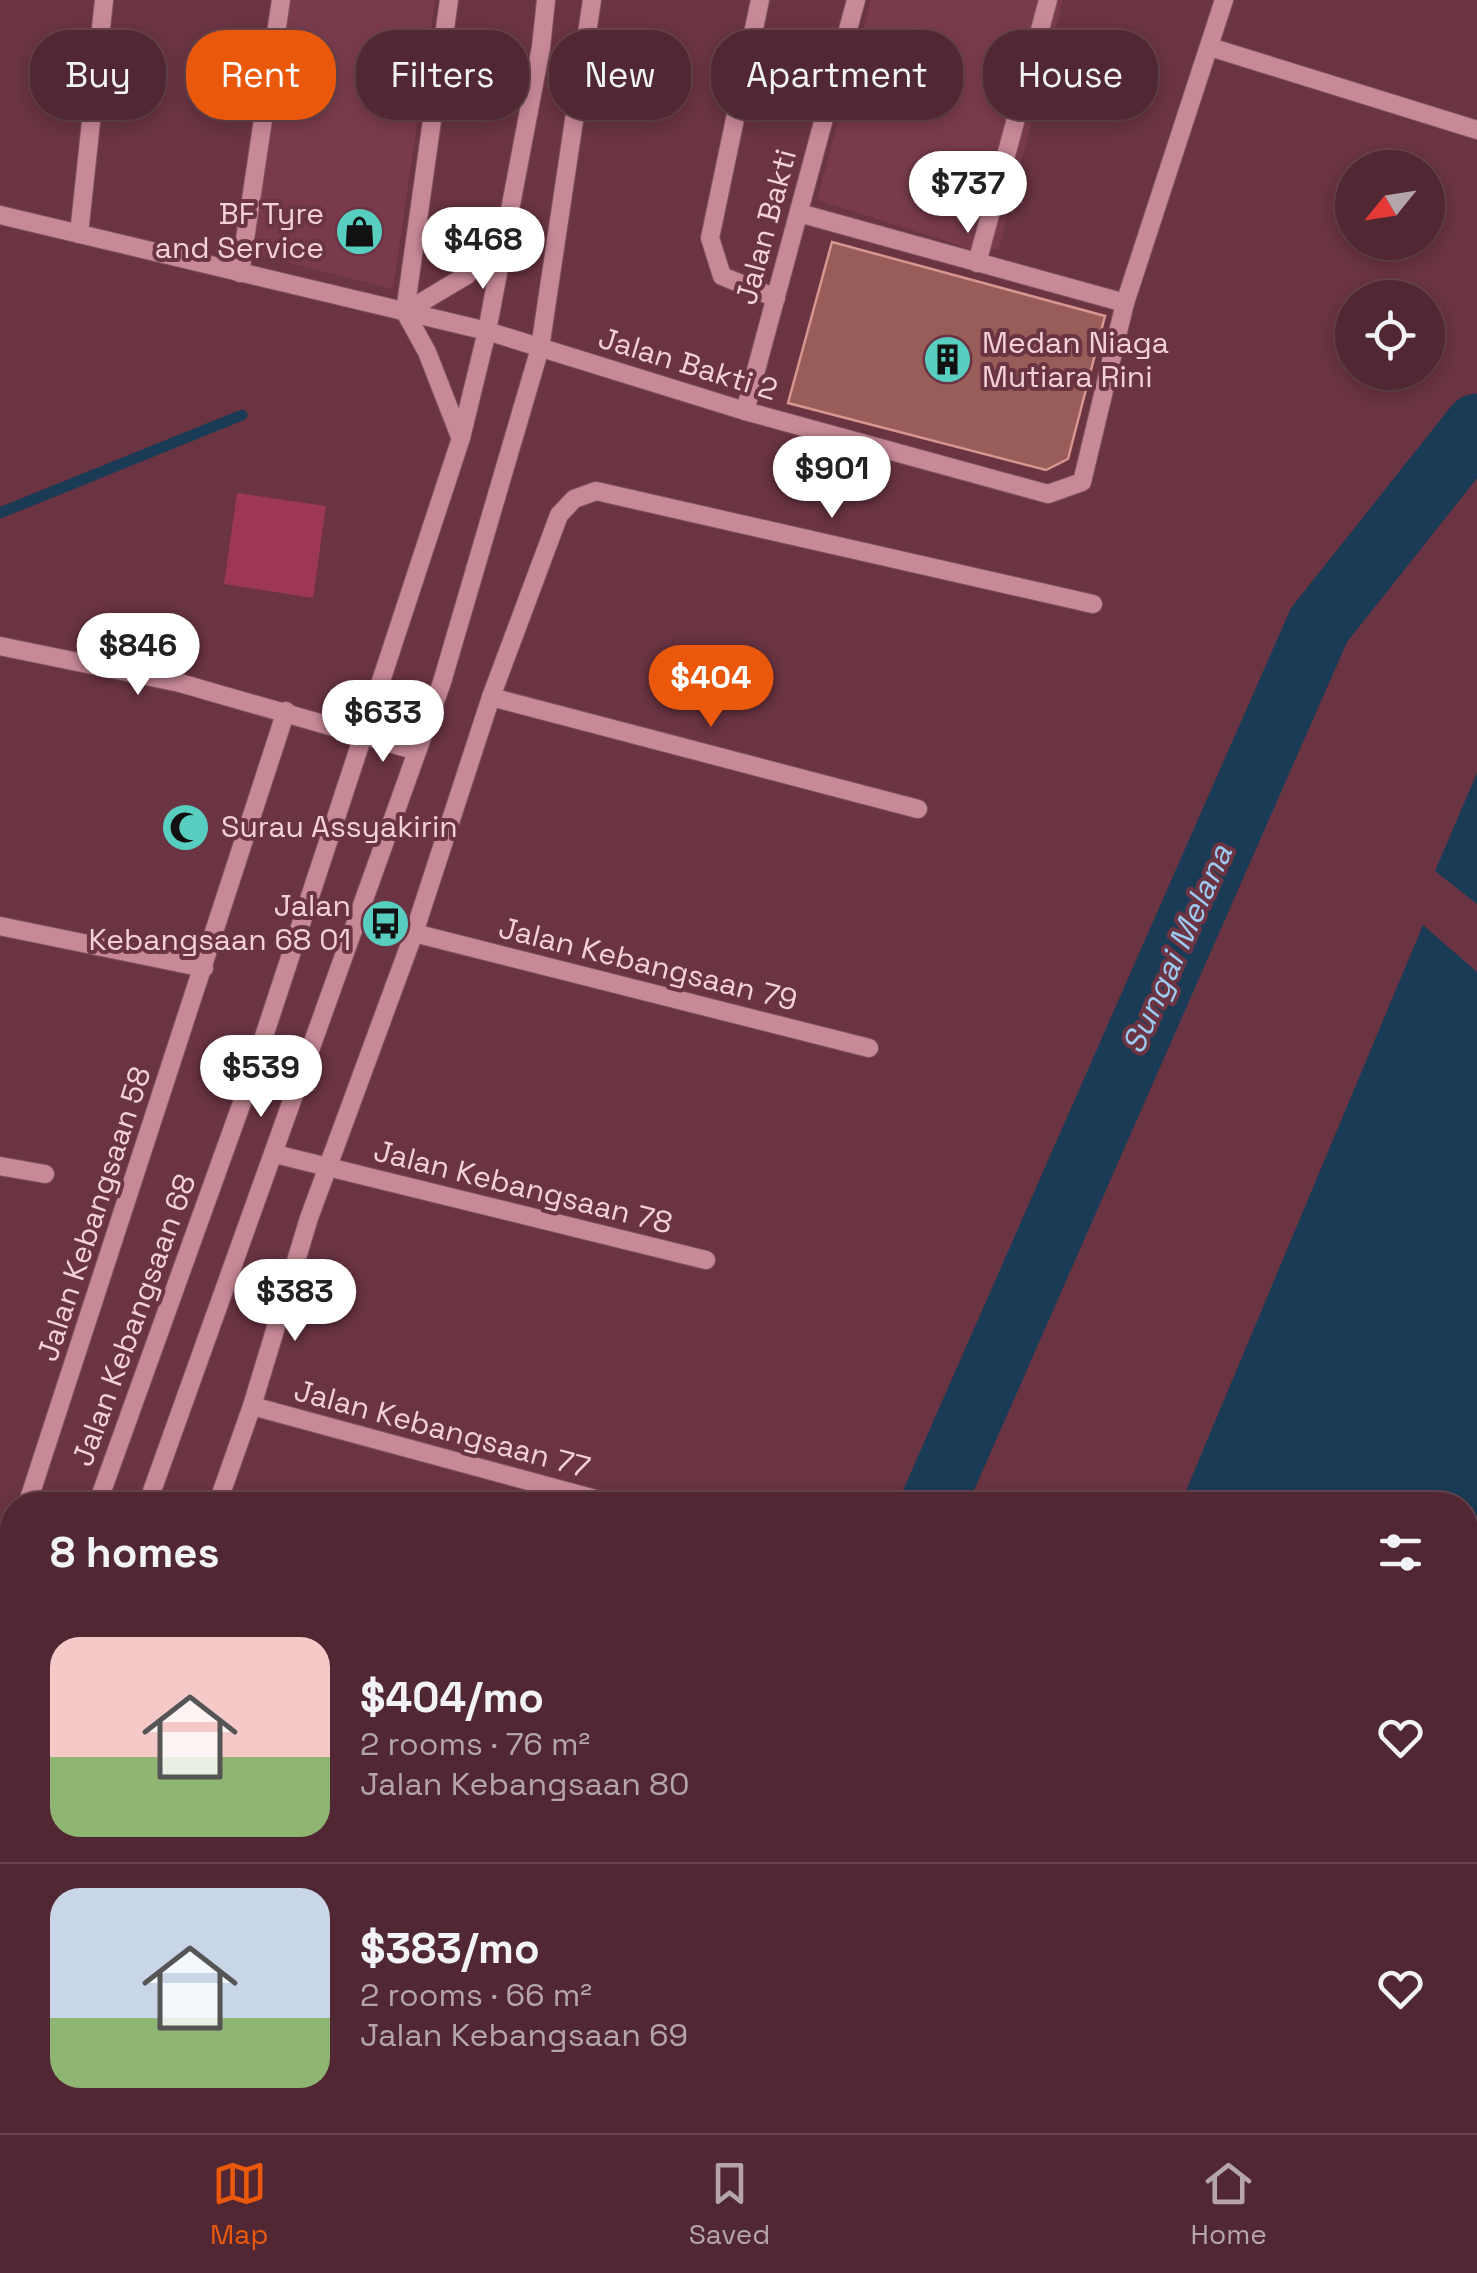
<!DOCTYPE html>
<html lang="en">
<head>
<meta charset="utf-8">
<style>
  body { margin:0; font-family:"Space Grotesk",sans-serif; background:#5a333e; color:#f1f3f6; height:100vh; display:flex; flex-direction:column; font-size:38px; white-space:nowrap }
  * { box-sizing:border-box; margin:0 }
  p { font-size:32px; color:#b4a5ac }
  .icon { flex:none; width:55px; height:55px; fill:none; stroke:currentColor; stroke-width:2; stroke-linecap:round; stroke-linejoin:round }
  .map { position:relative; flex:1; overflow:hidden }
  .drawer { position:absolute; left:0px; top:1492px; width:1478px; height:642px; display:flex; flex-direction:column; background:#502732; border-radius:40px 40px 0 0; box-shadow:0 5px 15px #0003,0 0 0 2px #67444d }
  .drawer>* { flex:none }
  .banner { position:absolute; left:30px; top:30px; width:1418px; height:90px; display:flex; gap:20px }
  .needle { width:65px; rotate:240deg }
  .fabs { position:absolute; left:1335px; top:150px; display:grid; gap:20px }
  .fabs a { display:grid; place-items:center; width:110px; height:110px; border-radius:50%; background:#502732; box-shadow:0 5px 15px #0003,0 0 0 2px #67444d; font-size:50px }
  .price { position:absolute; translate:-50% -85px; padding:0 22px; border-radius:35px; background:#fff; color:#222; font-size:32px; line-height:65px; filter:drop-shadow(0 2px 5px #0008) }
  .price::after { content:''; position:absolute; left:50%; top:60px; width:30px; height:22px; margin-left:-15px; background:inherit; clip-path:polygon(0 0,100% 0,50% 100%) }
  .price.selected { background:#ea580c; color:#fff }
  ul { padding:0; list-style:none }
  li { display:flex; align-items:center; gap:30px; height:250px; padding:0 50px }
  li+li { border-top:2px solid #67444d }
  li span { display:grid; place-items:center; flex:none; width:280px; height:200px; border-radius:30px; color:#555 }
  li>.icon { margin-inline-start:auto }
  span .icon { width:120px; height:120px; fill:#fffc; stroke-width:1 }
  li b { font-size:42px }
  h2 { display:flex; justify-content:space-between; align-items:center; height:120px; padding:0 50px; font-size:42px }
  .pill { padding:0 35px; border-radius:40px; background:#502732; box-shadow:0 5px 15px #0003,0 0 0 2px #67444d; font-size:35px; line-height:90px }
  .pill.selected { background:#ea580c; color:#fff }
  .tabs { display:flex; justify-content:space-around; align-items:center; height:140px; border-top:2px solid #67444d; background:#502732; font-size:28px; color:#b4a5ac }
  .tabs a { display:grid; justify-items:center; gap:5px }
  .tabs .selected { color:#ea580c }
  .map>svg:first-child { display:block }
  .built { fill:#793b4c }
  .green { fill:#9e3756 }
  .water { fill:#193b55 }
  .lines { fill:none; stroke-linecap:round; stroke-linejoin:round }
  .stream { stroke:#193b55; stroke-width:11 }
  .river { stroke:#193b55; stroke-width:65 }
  .building { fill:#985d58; stroke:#d79690; stroke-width:2.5 }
  .minor-casing { stroke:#815460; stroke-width:20 }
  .minor { stroke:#c88997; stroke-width:18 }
  .labels { text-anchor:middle; stroke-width:8; stroke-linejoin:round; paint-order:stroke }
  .poi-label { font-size:30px; fill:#f3d1d7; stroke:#6a3442; text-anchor:end }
  .street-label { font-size:30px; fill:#f3d1d7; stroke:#6a3442 }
  .water-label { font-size:32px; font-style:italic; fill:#9ccaf1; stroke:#6a3442 }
</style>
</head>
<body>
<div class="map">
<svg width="1477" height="2133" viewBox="0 0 1477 2133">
  <rect width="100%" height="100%" fill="#6a3442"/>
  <g class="built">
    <polygon points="271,0 435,0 393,289 233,249"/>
    <polygon points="871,0 1063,0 999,249 971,249 817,200"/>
  </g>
  <polygon class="green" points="237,493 326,506 313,598 224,584"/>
  <g class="water">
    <polygon points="1477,773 1477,904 1435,871"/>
    <polygon points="1423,925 1477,972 1477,1903 1465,1893 1465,1505 1180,1505"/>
  </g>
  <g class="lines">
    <polyline class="stream" points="0,513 242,415"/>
    <g class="river">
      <polyline points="932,1505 1319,625 1477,426"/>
      <polyline points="655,2133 660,2122"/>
    </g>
  </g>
  <polygon class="building" points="832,242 1105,316 1068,459 1046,470 788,403"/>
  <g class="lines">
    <defs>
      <g id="minor">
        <polyline points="760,0 710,238 722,276 776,298"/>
        <polyline points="1210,47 1477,130"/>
        <polyline points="799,213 1125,303"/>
        <polyline points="0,215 487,331 745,411 1048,494 1082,482 1125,303 1224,0"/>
        <polyline points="79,234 104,0"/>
        <polyline points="977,263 1048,0"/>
        <polyline points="240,273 281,0"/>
        <polyline points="405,312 449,0"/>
        <polyline points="405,312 467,275 501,223"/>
        <polyline points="405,312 427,352 459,434"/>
        <polyline points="745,411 856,0"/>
        <polyline points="0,646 180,683 417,751"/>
        <polyline points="491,697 918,809"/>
        <polyline points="0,926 204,968"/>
        <polyline points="414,933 869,1048"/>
        <polyline points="275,1154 706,1260"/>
        <polyline points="0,1166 45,1174"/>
        <polyline points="252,1406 617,1505"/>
        <polyline points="27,1505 286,711"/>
        <polyline points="97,1505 244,1097 461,438 487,331 541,47 546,0"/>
        <polyline points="147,1505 442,682 540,348 592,0"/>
        <polyline points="217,1505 252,1406 309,1218 414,933 491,697 559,515 574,499 596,491 1093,604"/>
        <polyline points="0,1585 12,1548"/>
        <polyline points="0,1777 12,1739"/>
        <polyline points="0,1910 12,1876"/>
        <polyline points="1465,2016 1477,2026"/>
        <polyline points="0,2121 12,2086"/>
        <polyline points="109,2122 151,2133"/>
        <polyline points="796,2133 800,2122"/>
        <polyline points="1343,2133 1345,2122"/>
      </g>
    </defs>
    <use href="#minor" class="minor-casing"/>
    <use href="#minor" class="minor"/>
  </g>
  <defs>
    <symbol id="shop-disc" viewBox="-11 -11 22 22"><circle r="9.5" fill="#58cec0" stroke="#6a3442"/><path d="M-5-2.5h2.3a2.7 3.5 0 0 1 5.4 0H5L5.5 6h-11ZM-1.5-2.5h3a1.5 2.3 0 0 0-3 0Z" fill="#111"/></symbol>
    <symbol id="building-disc" viewBox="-11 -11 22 22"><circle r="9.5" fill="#58cec0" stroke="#6a3442"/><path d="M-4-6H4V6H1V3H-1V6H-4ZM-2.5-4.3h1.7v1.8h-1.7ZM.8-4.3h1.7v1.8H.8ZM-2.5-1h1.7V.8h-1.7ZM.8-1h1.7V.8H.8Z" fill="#111"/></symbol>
    <symbol id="mosque-disc" viewBox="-11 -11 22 22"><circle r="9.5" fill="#58cec0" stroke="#6a3442"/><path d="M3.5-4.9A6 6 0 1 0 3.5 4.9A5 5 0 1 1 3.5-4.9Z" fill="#111"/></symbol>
    <symbol id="bus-disc" viewBox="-11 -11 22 22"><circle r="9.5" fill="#58cec0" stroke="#6a3442"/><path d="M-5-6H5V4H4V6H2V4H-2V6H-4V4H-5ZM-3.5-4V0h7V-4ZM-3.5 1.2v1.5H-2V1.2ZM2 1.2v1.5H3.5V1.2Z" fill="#111"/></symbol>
  </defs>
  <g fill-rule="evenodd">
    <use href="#shop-disc" x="332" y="204" width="55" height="55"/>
    <use href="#building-disc" x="920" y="332" width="55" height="55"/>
    <use href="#mosque-disc" x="158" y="800" width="55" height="55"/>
    <use href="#bus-disc" x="358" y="896" width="55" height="55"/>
  </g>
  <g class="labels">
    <g class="poi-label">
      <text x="324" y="224">BF Tyre<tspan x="324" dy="34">and Service</tspan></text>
      <text x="982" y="353" text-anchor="start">Medan Niaga<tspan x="982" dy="34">Mutiara Rini</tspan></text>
      <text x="221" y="837" text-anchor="start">Surau Assyakirin</text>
      <text x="351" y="916">Jalan<tspan x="351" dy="34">Kebangsaan 68 01</tspan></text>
    </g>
    <g class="street-label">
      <text transform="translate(766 227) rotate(-75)" y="10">Jalan Bakti</text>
      <text transform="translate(688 364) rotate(17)" y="10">Jalan Bakti 2</text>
      <text transform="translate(648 964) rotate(14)" y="10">Jalan Kebangsaan 79</text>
      <text transform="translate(523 1187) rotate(14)" y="10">Jalan Kebangsaan 78</text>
      <text transform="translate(94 1214) rotate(-72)" y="10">Jalan Kebangsaan 58</text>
      <text transform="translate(134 1320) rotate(-70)" y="10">Jalan Kebangsaan 68</text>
      <text transform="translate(442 1429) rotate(15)" y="10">Jalan Kebangsaan 77</text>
    </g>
    <g class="water-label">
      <text transform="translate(1177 949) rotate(-66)" y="11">Sungai Melana</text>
    </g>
  </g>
</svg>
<div class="fabs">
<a><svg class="needle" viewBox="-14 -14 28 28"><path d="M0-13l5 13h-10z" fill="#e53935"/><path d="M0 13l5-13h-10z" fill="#b4a5ac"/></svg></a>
<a><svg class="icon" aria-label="locate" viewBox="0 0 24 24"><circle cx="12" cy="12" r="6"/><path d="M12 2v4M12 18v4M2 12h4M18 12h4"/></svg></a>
</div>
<b class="price" style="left:968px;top:236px">$737</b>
<b class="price" style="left:483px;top:292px">$468</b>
<b class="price" style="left:832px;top:521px">$901</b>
<b class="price" style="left:138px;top:698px">$846</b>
<b class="price selected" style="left:711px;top:730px">$404</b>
<b class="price" style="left:383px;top:765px">$633</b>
<b class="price" style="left:261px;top:1120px">$539</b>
<b class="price" style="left:295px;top:1344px">$383</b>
<div class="banner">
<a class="pill">Buy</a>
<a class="pill selected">Rent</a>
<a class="pill">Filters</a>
<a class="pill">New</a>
<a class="pill">Apartment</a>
<a class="pill">House</a>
</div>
<section class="drawer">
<h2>8 homes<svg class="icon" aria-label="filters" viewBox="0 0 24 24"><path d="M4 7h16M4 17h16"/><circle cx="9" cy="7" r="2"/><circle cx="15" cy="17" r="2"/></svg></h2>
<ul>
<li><span style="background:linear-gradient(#f6c9c9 60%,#8fb573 0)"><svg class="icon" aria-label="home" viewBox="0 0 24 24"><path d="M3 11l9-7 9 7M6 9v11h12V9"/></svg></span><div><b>$404/mo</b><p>2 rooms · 76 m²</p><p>Jalan Kebangsaan 80</p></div><svg class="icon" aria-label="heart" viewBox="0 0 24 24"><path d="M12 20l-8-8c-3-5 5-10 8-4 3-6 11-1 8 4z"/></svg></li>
<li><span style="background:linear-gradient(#c9d6e8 65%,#8fb573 0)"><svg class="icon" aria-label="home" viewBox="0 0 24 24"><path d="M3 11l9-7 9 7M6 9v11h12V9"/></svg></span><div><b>$383/mo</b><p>2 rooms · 66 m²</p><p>Jalan Kebangsaan 69</p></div><svg class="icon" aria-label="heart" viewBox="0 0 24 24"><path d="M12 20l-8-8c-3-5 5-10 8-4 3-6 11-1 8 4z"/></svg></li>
</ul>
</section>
</div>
<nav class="tabs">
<a class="selected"><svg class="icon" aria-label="map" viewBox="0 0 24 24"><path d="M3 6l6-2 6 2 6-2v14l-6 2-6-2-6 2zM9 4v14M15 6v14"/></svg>Map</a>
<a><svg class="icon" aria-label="saved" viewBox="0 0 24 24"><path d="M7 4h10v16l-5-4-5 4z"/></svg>Saved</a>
<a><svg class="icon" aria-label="home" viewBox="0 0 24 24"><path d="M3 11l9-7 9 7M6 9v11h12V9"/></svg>Home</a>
</nav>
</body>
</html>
